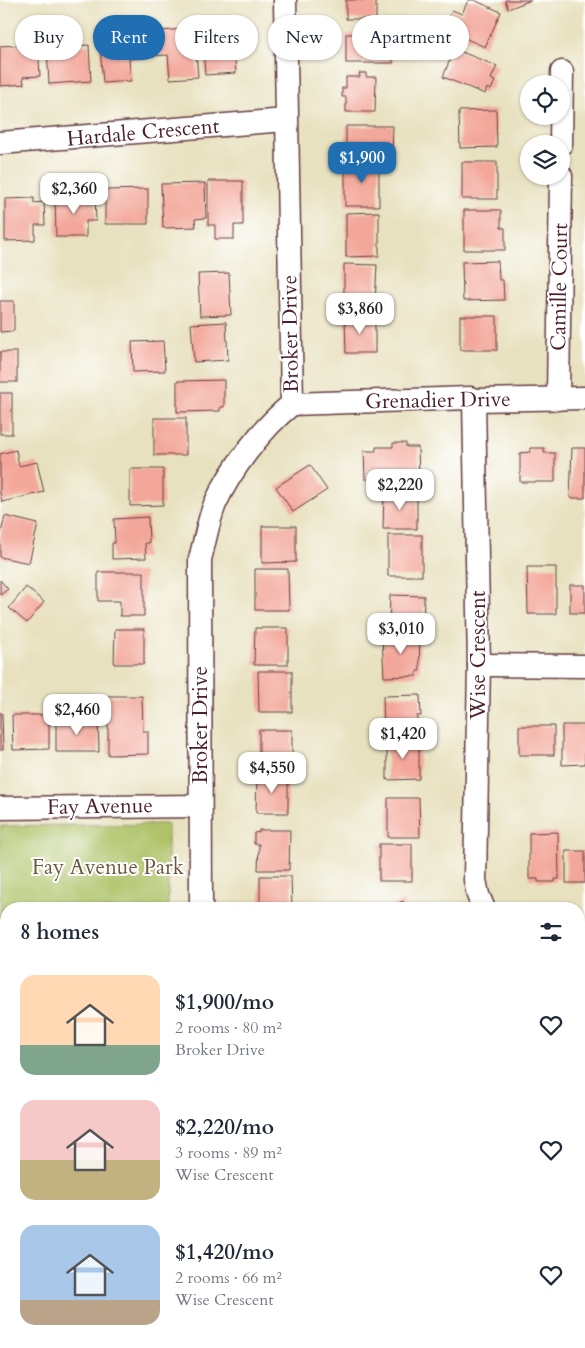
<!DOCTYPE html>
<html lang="en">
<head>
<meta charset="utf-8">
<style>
  body { margin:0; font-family:Cardo,serif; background:#f2f2f3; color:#1f2937; height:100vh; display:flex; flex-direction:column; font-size:19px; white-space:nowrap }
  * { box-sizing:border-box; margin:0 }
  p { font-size:16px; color:#747a83 }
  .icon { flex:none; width:28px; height:28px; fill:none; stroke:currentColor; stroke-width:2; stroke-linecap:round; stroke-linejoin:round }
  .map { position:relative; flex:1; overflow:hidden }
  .drawer { position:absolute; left:0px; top:902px; width:585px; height:446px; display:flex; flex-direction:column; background:#fff; border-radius:20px 20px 0 0; box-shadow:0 1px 4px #0004 }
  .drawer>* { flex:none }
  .hud { position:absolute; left:15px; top:15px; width:555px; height:45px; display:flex; gap:10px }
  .fabs { position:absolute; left:520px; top:75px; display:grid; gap:10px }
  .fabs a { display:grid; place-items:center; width:50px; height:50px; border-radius:50%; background:#fff; box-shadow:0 1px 4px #0004; font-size:25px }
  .price { position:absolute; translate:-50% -42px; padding:0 11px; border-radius:10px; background:#fff; color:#222; font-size:16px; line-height:32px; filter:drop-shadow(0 1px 2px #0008) }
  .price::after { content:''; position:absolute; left:50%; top:30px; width:15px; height:11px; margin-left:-8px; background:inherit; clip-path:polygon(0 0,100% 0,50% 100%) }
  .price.on { background:#1f6fb2; color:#fff }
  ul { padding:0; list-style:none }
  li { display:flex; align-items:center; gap:15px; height:125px; padding:0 20px }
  li span { display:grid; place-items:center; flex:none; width:140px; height:100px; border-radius:15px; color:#555 }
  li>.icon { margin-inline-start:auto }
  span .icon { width:60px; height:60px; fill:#fffc; stroke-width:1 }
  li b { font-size:21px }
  h2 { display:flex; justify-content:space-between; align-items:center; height:60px; padding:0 20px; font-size:21px }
  .tag { padding:0 18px; border-radius:22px; background:#fff; box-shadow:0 1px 4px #0004; font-size:18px; line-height:45px }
  .tag.on { background:#1f6fb2; color:#fff }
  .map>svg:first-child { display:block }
  .green { fill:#aec368; stroke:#7c714a }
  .building { fill:#f3a79a }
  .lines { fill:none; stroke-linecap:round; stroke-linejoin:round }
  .minor-casing { stroke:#623c41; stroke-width:25 }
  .minor { stroke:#fff; stroke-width:22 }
  .labels { text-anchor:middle; stroke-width:4; stroke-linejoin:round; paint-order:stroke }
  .street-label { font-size:21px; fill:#4a1f2b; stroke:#fff }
  .park-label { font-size:21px; fill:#6d5840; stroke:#fff }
</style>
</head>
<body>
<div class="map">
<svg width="585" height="1348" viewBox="0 0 585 1348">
  <rect width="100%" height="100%" fill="#fff"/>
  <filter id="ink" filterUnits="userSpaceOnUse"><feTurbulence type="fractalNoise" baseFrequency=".02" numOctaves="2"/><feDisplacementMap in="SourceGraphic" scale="10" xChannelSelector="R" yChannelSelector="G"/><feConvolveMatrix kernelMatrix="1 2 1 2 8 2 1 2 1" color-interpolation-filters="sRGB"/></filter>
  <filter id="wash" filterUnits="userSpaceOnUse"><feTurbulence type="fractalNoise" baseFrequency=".0096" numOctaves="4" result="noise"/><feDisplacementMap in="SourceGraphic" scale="20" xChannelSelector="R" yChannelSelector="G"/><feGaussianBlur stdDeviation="1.12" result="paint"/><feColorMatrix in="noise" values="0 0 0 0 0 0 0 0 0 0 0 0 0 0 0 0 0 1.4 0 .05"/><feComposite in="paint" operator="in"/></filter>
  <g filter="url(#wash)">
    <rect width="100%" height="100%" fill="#e8e1bf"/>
    <polygon class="green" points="168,824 168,909 6,909 6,1342 170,1342 170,1348 0,1348 0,826"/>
    <g id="blocks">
      <g class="building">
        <rect x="346" y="0" width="30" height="19"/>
        <polygon points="468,0 474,0 501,12 485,47 453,33 457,25 447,21 452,10 462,14"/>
        <polygon points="505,0 531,0 508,9"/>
        <polygon points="229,15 231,48 234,48 236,73 205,75 201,17"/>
        <polygon points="194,28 198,77 170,79 168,55 152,56 150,32"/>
        <polygon points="143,33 145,58 129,59 131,81 103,83 99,36"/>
        <rect x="346" y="34" width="47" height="29"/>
        <polygon points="38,44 40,76 23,77 24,84 0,86 0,46"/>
        <polygon points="89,45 91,81 49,84 47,48"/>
        <polygon points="454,49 497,66 491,79 495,81 491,90 487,88 485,94 443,77"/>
        <polygon points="359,73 366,73 366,77 376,77 375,112 346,112 346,97 342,97 342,88 346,88 346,77 360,77"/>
        <polygon points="496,110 497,147 460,148 459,111"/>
        <polygon points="346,126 393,126 392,155 346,155"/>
        <rect x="345" y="161" width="34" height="45"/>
        <rect x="462" y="162" width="35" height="37"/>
        <polygon points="208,181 243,181 243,225 234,225 234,239 215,239 215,225 208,225"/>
        <polygon points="205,183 206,218 195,219 196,227 163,228 161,184"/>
        <polygon points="148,189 148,224 105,224 105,190"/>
        <polygon points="85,194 85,199 95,199 96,221 86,221 86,237 56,237 55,195"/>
        <polygon points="34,198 34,203 44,202 45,225 35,225 35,240 5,241 5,199"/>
        <polygon points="464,210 501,210 501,228 505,228 505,250 464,250"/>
        <polygon points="379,212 379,256 346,257 346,213"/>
        <polygon points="498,261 499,280 503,280 504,300 463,301 462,262"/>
        <polygon points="344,264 377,265 375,303 344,302"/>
        <polygon points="229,273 231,315 200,316 198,274"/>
        <polygon points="0,301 14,301 14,331 0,332"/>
        <polygon points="345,316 375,317 375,353 346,353"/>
        <rect x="460" y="316" width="37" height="34"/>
        <polygon points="226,322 228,360 194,362 191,324"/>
        <polygon points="163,341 165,371 133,372 132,342"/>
        <rect x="0" y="352" width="17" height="30"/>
        <polygon points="224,380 224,407 220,407 220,411 177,412 177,381"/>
        <rect x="0" y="393" width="12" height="41"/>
        <rect x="154" y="418" width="32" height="37"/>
        <polygon points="393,443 406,443 406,447 418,447 419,478 403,481 402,478 365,479 364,451 376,451 376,447 393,447"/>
        <polygon points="530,448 544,448 544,453 555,453 555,482 520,482 520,453 530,452"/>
        <polygon points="572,448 585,448 585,498 570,498"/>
        <polygon points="16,450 19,466 37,462 44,492 2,502 0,493 0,454"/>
        <polygon points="310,465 327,490 293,512 276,487"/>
        <polygon points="130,469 163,469 163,505 130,506"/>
        <polygon points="384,493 417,493 417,529 383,529"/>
        <polygon points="5,516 38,524 29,563 0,557 0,537"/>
        <polygon points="148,517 149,543 145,543 146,558 112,559 112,543 115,543 114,519"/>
        <polygon points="262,526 296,526 296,562 262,563"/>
        <rect x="388" y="535" width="34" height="41"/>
        <polygon points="527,567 556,567 556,614 528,614"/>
        <polygon points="255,569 288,569 289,610 255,610"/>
        <polygon points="98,572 144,572 144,616 120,616 120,601 98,601"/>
        <polygon points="0,580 8,589 0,595"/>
        <rect x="570" y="585" width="15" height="28"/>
        <polygon points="26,587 44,602 27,623 9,608"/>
        <polygon points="390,595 424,596 423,630 389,630"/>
        <polygon points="255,628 288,628 288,665 254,665"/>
        <polygon points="115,629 144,629 144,664 114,664"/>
        <polygon points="419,634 420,671 417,671 417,676 384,677 382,636"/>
        <polygon points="258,671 292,671 292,712 259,712"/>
        <polygon points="420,695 421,716 417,716 417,731 384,732 383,696"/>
        <polygon points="108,696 142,696 143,731 148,731 148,754 108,755"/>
        <polygon points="0,713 2,713 3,750 0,750"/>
        <polygon points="12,715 49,715 49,749 13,750"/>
        <polygon points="56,719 98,719 99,752 56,752"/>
        <polygon points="562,725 585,725 585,764 562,765"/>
        <rect x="519" y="726" width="35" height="29"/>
        <rect x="259" y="730" width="33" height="37"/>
        <polygon points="419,740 419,779 387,780 387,741"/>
        <polygon points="257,774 288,774 288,813 256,813"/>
        <polygon points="388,798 419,798 420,837 388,837"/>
        <polygon points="259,830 290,830 289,870 258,870 259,844 254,844 254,833 259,832"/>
        <polygon points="558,832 559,879 555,879 555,882 538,882 538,879 529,879 529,833"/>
        <rect x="379" y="844" width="33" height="37"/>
        <rect x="566" y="851" width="19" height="32"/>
        <polygon points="260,876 291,876 292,909 260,909"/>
        <polygon points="403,901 406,909 385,909"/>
        <rect x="579" y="997" width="6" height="31"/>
        <polygon points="579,1121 585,1121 585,1158 579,1159"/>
        <rect x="579" y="1265" width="6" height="32"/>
      </g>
    </g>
  </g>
  <g filter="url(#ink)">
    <use href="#blocks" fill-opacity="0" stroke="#623c41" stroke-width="1"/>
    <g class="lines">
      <defs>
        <g id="minor">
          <polyline points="285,0 292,404"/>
          <polyline points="0,143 286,120"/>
          <polyline points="561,144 562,72"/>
          <polyline points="558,399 561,176"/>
          <polyline points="474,400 479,665 475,880 478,895 484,909"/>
          <polyline points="292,404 470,398 474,400 585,398"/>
          <polyline points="479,665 585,666"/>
          <polyline points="0,808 200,806"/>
          <path d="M 201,909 L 200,559 C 205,541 208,521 215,504 C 231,469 262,428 292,404"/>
          <polyline points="579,940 585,940"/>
          <polyline points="579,1212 585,1212"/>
          <polyline points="200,1348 200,1342"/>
        </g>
      </defs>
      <use href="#minor" class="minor-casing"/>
      <use href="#minor" class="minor"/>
    </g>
  </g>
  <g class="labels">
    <g class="street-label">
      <text transform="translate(143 132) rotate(-5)" y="7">Hardale Crescent</text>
      <text transform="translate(559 287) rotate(-89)" y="7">Camille Court</text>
      <text transform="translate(290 334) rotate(-91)" y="7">Broker Drive</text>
      <text transform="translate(438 400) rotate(-1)" y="7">Grenadier Drive</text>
      <text transform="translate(478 655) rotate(-90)" y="7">Wise Crescent</text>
      <text transform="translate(200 725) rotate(-90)" y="7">Broker Drive</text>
      <text transform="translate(100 806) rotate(-1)" y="7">Fay Avenue</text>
    </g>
    <g class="park-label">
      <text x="108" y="874">Fay Avenue Park</text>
    </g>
  </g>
</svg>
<div class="fabs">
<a><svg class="icon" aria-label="locate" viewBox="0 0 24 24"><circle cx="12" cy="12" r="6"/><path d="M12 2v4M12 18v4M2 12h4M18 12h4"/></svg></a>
<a><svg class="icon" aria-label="layers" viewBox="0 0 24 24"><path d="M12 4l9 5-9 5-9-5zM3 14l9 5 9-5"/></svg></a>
</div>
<b class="price on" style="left:362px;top:184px">$1,900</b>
<b class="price" style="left:74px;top:215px">$2,360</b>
<b class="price" style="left:360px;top:335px">$3,860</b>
<b class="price" style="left:400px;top:511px">$2,220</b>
<b class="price" style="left:401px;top:655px">$3,010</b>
<b class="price" style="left:77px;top:736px">$2,460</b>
<b class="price" style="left:403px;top:760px">$1,420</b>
<b class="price" style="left:272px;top:794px">$4,550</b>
<div class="hud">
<a class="tag">Buy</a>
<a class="tag on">Rent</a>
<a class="tag">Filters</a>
<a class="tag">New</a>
<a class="tag">Apartment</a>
</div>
<section class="drawer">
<h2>8 homes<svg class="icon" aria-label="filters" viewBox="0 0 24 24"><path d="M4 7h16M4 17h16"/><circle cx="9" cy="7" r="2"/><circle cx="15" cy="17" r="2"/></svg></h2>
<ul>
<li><span style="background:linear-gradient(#ffd9b3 70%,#7fa58c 0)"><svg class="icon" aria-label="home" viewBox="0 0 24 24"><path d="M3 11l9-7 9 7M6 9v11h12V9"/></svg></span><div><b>$1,900/mo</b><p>2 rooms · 80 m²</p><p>Broker Drive</p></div><svg class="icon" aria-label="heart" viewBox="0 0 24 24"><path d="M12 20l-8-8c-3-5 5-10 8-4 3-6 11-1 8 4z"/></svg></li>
<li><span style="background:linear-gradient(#f6c9c9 60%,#c2b280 0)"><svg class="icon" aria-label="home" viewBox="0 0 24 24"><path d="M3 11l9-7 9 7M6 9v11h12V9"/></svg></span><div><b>$2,220/mo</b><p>3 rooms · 89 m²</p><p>Wise Crescent</p></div><svg class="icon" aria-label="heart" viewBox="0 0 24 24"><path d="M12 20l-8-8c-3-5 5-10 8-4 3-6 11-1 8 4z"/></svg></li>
<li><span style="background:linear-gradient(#a9c7e8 75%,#b9a48a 0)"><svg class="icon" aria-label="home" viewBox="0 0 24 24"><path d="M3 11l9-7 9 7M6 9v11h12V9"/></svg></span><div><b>$1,420/mo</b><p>2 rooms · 66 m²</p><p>Wise Crescent</p></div><svg class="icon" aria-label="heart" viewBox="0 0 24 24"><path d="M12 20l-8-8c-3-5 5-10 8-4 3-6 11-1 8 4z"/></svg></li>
</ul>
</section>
</div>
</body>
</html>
